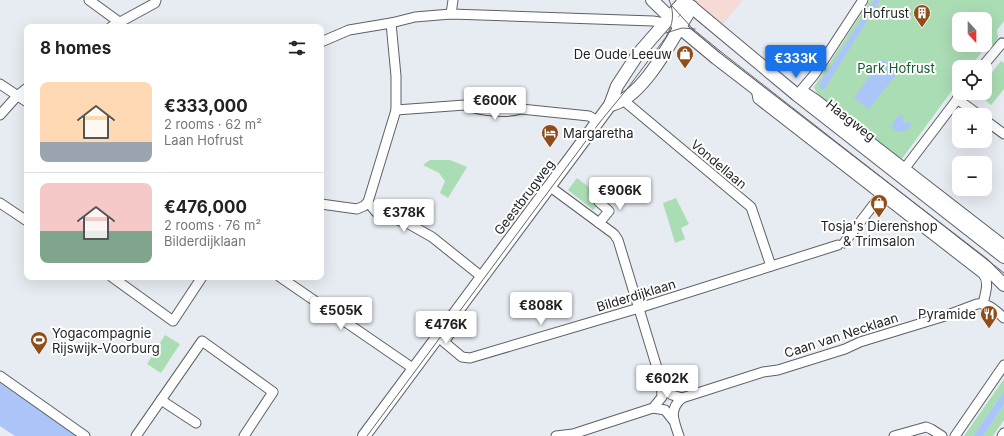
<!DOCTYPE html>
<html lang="en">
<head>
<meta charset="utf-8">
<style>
  body { margin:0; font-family:Inter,sans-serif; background:#f2f2f2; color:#222; height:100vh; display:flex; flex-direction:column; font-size:15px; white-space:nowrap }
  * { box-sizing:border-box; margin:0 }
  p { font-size:13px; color:#767676 }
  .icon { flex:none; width:22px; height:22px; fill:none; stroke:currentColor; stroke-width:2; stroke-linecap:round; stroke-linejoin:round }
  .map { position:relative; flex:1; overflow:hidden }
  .side { position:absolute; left:24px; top:24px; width:300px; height:256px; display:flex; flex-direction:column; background:#fff; border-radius:8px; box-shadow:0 4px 16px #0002 }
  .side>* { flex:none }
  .needle { width:26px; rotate:159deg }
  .controls { position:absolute; left:952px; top:12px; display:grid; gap:8px }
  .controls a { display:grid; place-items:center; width:40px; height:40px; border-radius:8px; background:#fff; box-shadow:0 4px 16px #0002; font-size:20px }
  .price { position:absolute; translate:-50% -34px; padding:0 9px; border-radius:4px; background:#fff; color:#222; font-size:13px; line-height:26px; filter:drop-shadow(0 1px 2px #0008) }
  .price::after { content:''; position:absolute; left:50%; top:24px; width:12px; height:9px; margin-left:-6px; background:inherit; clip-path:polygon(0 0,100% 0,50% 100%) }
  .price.selected { background:#1a73e8; color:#fff }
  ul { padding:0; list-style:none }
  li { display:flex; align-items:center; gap:12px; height:100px; padding:0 16px }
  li+li { border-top:1px solid #e0e0e0 }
  li span { display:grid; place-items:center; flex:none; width:112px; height:80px; border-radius:8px; color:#555 }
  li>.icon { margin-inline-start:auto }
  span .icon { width:48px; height:48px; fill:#fffc; stroke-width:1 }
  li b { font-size:17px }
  h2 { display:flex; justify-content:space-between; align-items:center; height:48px; padding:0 16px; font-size:17px }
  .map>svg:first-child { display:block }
  .commercial { fill:#f5dad6 }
  .green { fill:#abddb4; fill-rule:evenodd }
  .water { fill:#abc5f8 }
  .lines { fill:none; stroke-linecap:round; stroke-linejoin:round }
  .street-casing { stroke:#5d6167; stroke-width:11 }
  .secondary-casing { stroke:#5d6167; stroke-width:14 }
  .street { stroke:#fff; stroke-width:9 }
  .secondary { stroke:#fff; stroke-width:12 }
  .tram { stroke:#636569; stroke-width:1 }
  .labels { text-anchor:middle; stroke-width:4; stroke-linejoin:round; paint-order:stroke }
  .poi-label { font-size:13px; fill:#232527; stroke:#fff; text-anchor:end }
  .park-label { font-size:13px; fill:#145a2b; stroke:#fff }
  .street-label { font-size:13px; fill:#232527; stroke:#fff }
</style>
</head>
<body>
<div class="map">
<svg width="1004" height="436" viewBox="0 0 1004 436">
  <rect width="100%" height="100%" fill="#e7ebf2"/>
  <polygon class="commercial" points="694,0 743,0 722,25"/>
  <g class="green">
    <path d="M 870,0 L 1004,0 L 1004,21 L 997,30 L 998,38 L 994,46 L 989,43 L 970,67 L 959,67 L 959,81 L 901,160 L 819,98 L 814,87 ZM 959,19 L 985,19 L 985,45 L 959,45 Z"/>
    <polygon points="1001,61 1004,63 1004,89 991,105 977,93 985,93 985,81"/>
    <polygon points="430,160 450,160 467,167 448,198 440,193 445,181 439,173 423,165"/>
    <polygon points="577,178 593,190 588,198 597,206 593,210 568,190"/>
    <polygon points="676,198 689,224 681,228 685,239 675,243 663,203"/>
    <polygon points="165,335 180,344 161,373 147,364"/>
    <polygon points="1004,379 1004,391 973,436 964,436"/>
    <polygon points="1004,405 1004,420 993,436 983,436"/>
  </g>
  <g class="water">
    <polygon points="874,0 880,0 824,90 818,86"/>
    <polygon points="882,59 899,71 869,109 854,98"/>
    <polygon points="900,115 904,116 902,121 905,123 909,121 911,126 907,130 897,132 893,130 892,125 897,117"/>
    <polygon points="0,383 77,436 15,436 0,426"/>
    <polygon points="1004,391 1004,405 983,436 973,436"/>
  </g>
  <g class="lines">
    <defs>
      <g id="street">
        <polyline points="89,0 119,22 122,26"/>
        <polyline points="451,14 453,0"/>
        <polyline points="111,27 155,3 156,0"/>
        <polyline points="321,42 349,30 391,23 415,17 451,14 653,21 665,23"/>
        <polyline points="982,67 1002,43 1004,44"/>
        <polyline points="0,84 27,102"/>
        <path d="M 756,89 L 758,99 L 983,274 C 990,282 985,294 983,304"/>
        <polyline points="802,90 817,100 1004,245"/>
        <polyline points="798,94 814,75 863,0"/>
        <polyline points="957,99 979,115"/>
        <polyline points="623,100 751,207 771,266"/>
        <path d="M 396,110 L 465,105 C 482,111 504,114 521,109 L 589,116 L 598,121"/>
        <polyline points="0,115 17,96 27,88"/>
        <polyline points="985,120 1004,134"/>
        <polyline points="905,168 962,93"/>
        <polyline points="549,186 614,234 618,240 661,381 662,397 653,408"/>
        <polyline points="368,202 396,110 396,76 391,23"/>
        <polyline points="599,202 609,211 599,223"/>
        <polyline points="0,203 27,221"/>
        <polyline points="321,204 357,209 364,206 368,202 376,212 409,224 432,237 482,277"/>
        <polyline points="844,243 881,195"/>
        <polyline points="112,277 173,321 202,277"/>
        <polyline points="280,277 414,369"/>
        <path d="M 460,308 C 460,322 451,332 444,342 L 462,357 L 470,358 L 639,308 L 838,245"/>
        <polyline points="0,376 85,436"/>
        <polyline points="662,383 672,395 682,398"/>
        <polyline points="161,400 196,423"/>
        <polyline points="136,436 202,341 273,392 244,436"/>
        <polyline points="556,436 573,434 653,408 665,410 673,420"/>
        <path d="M 679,436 C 674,421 668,410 682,398 L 763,372 L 778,370 L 845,349 L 860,342 L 945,316 L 977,304 C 988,302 996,311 1004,318"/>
        <polyline points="894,436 926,427 931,429 942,436"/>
        <polyline points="955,436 1004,365"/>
        <polyline points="1002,436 1004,433"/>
      </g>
      <g id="secondary">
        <polyline points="652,0 686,33 716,58 983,264 1004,285"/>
        <polyline points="683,0 797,95 1004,257"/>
        <path d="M 610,105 C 644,99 674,35 692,7"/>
        <polyline points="364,436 610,105 617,86 638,54 684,1"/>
      </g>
    </defs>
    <use href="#street" class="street-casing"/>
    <use href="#secondary" class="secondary-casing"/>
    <use href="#street" class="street"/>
    <use href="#secondary" class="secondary"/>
    <g class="tram">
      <polyline points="671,5 693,29 725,55 1004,273"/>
      <polyline points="666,33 682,28 695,29"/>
      <path d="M 367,436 L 600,122 L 627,89 L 666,37 C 673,25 675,13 669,0"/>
    </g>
  </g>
  <defs>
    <symbol id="building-pin" viewBox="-11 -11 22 30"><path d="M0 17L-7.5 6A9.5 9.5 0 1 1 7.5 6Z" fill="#8f4e19" stroke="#fff"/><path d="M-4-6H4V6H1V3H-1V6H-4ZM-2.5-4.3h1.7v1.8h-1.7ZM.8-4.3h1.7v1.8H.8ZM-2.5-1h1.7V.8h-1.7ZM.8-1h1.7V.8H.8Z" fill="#fff"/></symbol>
    <symbol id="shop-pin" viewBox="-11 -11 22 30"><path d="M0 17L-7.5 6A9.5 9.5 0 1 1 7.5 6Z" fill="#8f4e19" stroke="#fff"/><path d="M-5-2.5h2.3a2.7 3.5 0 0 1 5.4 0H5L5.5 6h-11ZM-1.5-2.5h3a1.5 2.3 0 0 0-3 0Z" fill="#fff"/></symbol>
    <symbol id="hotel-pin" viewBox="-11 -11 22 30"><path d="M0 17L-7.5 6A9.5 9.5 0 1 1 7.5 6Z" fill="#8f4e19" stroke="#fff"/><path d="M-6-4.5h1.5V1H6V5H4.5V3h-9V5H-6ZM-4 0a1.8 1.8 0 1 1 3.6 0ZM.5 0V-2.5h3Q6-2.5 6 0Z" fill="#fff"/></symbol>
    <symbol id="restaurant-pin" viewBox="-11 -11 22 30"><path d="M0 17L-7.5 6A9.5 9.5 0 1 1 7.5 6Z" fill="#8f4e19" stroke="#fff"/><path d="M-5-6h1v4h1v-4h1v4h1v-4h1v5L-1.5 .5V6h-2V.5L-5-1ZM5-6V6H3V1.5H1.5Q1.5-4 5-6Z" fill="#fff"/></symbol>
    <symbol id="stadium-pin" viewBox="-11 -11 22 30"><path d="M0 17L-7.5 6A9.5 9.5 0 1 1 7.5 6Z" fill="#8f4e19" stroke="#fff"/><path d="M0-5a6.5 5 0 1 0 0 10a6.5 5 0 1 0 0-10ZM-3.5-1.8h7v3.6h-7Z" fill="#fff"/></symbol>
  </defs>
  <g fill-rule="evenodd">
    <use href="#building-pin" x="912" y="3" width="20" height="27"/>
    <use href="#shop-pin" x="675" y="44" width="20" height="27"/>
    <use href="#hotel-pin" x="540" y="123" width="20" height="27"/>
    <use href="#shop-pin" x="869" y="193" width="20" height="27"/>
    <use href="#restaurant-pin" x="979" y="304" width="20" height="27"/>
    <use href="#stadium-pin" x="29" y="330" width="20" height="27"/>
  </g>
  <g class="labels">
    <g class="poi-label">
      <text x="909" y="18">Hofrust</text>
      <text x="672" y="59">De Oude Leeuw</text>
      <text x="563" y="138" text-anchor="start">Margaretha</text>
      <text x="879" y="231" text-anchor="middle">Tosja's Dierenshop<tspan x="879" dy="15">&amp; Trimsalon</tspan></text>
      <text x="976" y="319">Pyramide</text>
      <text x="52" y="338" text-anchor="start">Yogacompagnie<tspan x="52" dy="15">Rijswijk-Voorburg</tspan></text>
    </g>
    <g class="park-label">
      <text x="896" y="73">Park Hofrust</text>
    </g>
    <g class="street-label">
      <text transform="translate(851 120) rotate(38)" y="5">Haagweg</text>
      <text transform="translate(719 164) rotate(40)" y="5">Vondellaan</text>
      <text transform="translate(524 197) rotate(-53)" y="5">Geestbrugweg</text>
      <text transform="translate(636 295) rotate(-17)" y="5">Bilderdijklaan</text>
      <text transform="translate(841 335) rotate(-18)" y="5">Caan van Necklaan</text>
    </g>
  </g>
</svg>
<div class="controls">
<a><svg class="needle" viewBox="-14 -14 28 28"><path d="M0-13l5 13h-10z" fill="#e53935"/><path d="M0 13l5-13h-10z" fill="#767676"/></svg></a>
<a><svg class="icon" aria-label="locate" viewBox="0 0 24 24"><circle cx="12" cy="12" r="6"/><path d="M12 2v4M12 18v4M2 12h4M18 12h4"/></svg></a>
<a>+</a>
<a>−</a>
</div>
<b class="price selected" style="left:796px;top:79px">€333K</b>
<b class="price" style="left:495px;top:121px">€600K</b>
<b class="price" style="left:620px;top:211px">€906K</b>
<b class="price" style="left:404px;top:233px">€378K</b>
<b class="price" style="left:541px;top:326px">€808K</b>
<b class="price" style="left:341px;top:331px">€505K</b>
<b class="price" style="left:446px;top:345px">€476K</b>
<b class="price" style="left:667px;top:399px">€602K</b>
<section class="side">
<h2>8 homes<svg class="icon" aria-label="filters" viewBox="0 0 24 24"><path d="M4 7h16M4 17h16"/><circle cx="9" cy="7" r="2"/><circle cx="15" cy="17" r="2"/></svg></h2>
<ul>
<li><span style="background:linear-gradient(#ffd9b3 75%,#9aa5b1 0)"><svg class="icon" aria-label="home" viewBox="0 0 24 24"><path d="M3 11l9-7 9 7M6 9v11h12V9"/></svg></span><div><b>€333,000</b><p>2 rooms · 62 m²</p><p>Laan Hofrust</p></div></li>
<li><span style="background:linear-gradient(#f6c9c9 60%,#7fa58c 0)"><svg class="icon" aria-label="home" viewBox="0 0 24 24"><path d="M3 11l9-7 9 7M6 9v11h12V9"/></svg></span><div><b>€476,000</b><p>2 rooms · 76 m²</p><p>Bilderdijklaan</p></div></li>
</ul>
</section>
</div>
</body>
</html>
